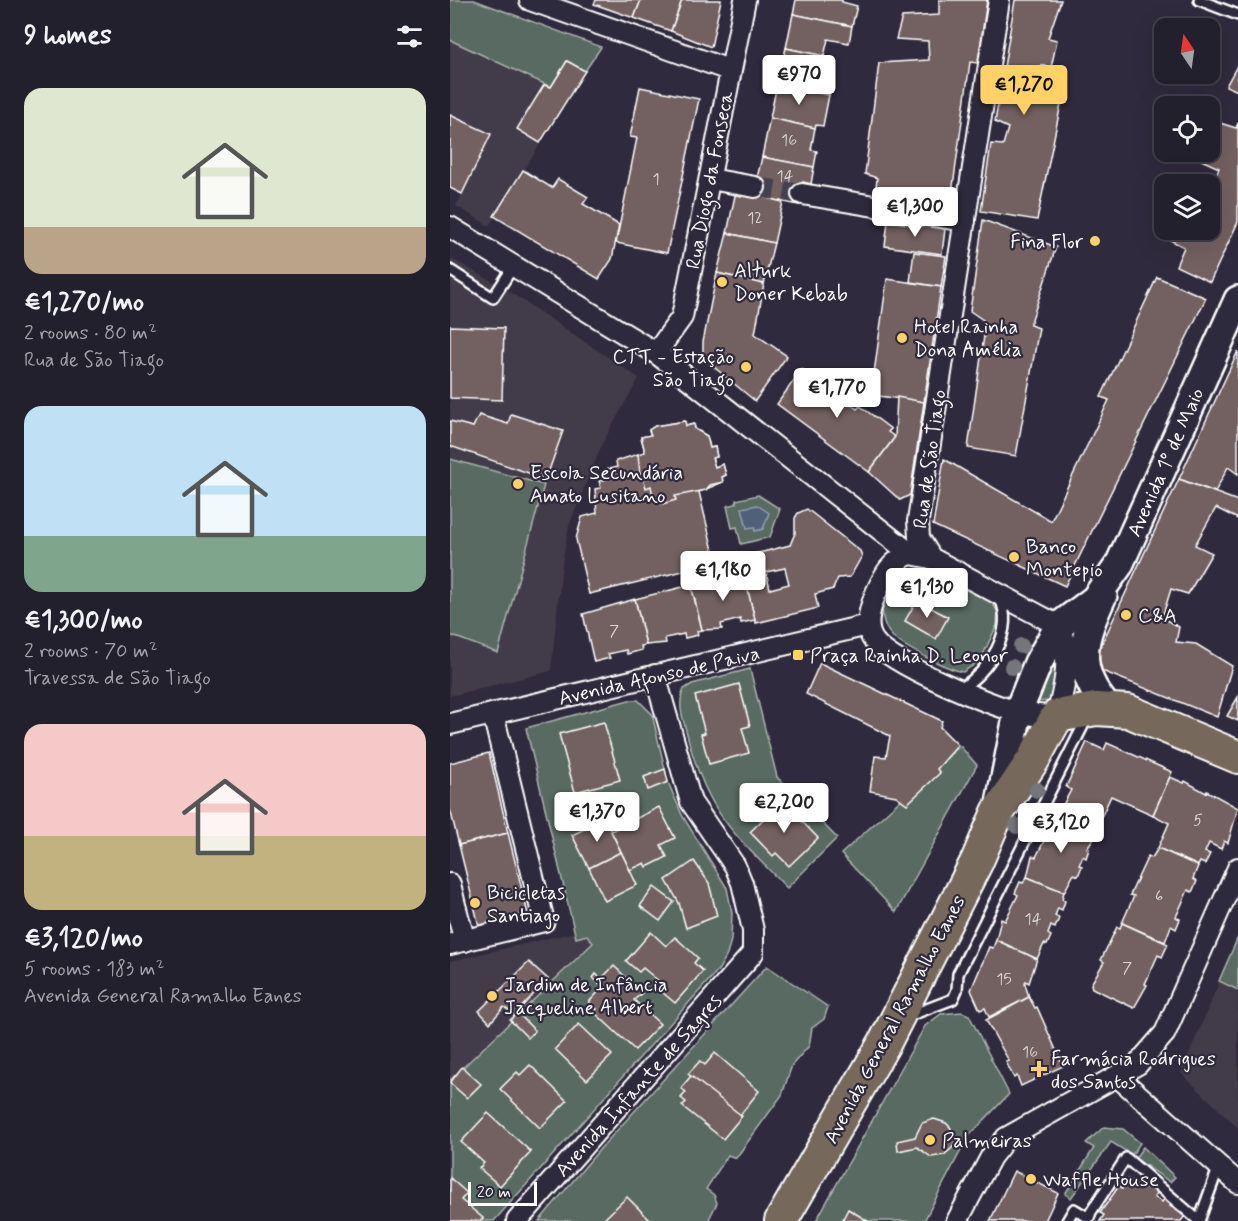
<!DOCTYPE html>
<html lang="en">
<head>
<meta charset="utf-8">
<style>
  body { margin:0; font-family:Mynerve,sans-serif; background:#2b2836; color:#f1f3f6; height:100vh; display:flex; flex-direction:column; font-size:22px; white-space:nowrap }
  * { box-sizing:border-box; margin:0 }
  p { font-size:20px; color:#a3a3aa }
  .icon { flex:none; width:33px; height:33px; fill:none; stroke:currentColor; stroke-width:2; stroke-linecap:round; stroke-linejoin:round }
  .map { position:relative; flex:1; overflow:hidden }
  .sheet { display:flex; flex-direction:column; background:#23202e; width:450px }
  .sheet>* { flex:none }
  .needle { width:39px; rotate:347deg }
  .controls { position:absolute; left:704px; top:18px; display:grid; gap:12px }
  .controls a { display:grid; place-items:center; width:66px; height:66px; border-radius:12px; background:#23202e; box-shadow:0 6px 24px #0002,0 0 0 2px #403e4a; font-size:30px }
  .scale { position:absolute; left:18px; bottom:15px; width:69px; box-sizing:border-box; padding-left:6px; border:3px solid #fff; border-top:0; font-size:16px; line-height:21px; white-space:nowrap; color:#fff; -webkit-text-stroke:4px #2f2a3d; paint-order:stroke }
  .price { position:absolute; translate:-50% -51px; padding:0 14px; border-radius:6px; background:#fff; color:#222; font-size:20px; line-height:39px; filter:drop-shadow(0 2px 3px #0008) }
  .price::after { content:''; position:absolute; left:50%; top:36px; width:18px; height:14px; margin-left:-9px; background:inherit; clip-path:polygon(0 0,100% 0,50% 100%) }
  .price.current { background:#ffd166; color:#111 }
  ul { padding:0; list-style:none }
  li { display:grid; align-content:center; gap:12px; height:318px; padding:0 24px }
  li span { display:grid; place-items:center; height:186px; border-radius:18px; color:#555 }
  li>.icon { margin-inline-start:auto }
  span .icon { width:108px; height:108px; fill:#fffc; stroke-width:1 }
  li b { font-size:26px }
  h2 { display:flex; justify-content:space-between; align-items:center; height:72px; padding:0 24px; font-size:26px }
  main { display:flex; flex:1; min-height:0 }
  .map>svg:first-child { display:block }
  .built { fill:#433a48 }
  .green { fill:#586a62; stroke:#acb4b0; stroke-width:1.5 }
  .water { fill:#4f6079; stroke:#95a0af; stroke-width:1.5 }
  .building { fill:#736060; stroke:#fff; stroke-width:1.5; fill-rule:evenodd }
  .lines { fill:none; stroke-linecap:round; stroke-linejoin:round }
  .minor-tunnel { stroke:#443f50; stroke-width:20; stroke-dasharray:20 10; stroke-linecap:butt }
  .service-casing { stroke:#fff; stroke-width:14 }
  .minor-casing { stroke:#fff; stroke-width:24 }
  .secondary-casing { stroke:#fff; stroke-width:32 }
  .primary-casing { stroke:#fff; stroke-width:36 }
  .service { stroke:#2f2a3d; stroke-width:9 }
  .minor { stroke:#2f2a3d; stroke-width:20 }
  .secondary { stroke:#2f2a3d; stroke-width:27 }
  .primary { stroke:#76695c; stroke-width:32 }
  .tree { fill:#74767c }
  .poi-dot { fill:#ffd166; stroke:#2f2a3d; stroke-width:2 }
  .labels { text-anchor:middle; stroke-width:4.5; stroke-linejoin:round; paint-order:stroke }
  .number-label { font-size:16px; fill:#dcd7d7 }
  .street-label { font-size:20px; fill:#fff; stroke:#2f2a3d }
  .poi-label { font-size:20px; fill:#fff; stroke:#2f2a3d; text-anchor:start }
</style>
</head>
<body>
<main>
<section class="sheet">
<h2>9 homes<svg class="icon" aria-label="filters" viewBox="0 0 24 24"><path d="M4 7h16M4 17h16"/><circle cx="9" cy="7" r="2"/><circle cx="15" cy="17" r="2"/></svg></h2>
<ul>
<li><span style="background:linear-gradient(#dfe7d0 75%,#b9a48a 0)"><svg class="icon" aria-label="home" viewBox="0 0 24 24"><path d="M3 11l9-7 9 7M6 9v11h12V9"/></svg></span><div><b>€1,270/mo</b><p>2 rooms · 80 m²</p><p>Rua de São Tiago</p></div></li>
<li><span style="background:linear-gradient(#bfe0f5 70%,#7fa58c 0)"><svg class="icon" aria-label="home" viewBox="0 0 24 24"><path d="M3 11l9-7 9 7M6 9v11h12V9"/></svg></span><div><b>€1,300/mo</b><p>2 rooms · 70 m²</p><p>Travessa de São Tiago</p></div></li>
<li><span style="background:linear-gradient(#f6c9c9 60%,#c2b280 0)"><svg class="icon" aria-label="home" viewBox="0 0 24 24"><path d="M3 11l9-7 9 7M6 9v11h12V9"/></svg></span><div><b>€3,120/mo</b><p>5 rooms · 183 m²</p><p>Avenida General Ramalho Eanes</p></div></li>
</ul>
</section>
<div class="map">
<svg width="788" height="1221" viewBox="0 0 788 1221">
  <rect width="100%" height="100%" fill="#2f2a3d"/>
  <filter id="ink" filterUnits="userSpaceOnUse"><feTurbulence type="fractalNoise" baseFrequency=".0167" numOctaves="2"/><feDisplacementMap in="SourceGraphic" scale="12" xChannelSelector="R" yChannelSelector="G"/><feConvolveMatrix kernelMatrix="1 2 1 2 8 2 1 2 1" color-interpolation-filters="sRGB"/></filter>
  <g filter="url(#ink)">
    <g class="built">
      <polygon points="0,0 24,0 151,47 39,226 6,206 12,194 0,188"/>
      <polygon points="0,258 51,286 189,378 153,442 119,526 112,565 101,671 0,696"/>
      <polygon points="125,932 127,938 138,934 143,943 0,1080 0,961"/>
      <polygon points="788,937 788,1128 731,1073"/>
    </g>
    <g class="green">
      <polygon points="0,0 24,0 151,47 135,71 117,61 101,87 0,40"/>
      <polygon points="0,459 94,485 48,653 0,635"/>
      <polygon points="308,495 330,509 320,537 291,544 287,527 282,528 277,506 286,504 286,500"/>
      <path d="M 480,573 L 542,602 L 548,613 L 547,625 L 530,661 L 513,672 C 497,669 455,648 443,637 C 429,623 428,597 444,583 C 453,576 469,575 480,573 Z"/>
      <polygon points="610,650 605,693 600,701 584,702"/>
      <path d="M 300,669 L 327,777 L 387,838 L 337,888 C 283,833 256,812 237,734 C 233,719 227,704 234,689 L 242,684 Z"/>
      <polygon points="179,700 188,700 202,714 218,782 232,815 277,888 282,913 281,940 277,955 269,969 44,1221 0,1221 0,1080 143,943 137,935 126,938 76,728"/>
      <polygon points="510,746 527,765 446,912 391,854"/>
      <polygon points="788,937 788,990 769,981"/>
      <polygon points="317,966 378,1007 374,1019 362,1028 359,1046 342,1065 332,1095 286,1158 278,1155 256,1189 264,1195 267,1203 258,1221 89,1221 150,1149"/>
      <polygon points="512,1012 519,1015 559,1094 518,1137 474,1221 366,1221 475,1026 491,1014"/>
      <polygon points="654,1127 673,1129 690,1143 682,1155 661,1142 621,1198 615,1194 644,1148 636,1143"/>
      <polygon points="693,1147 725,1177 720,1182 685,1158"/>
    </g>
    <polygon class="water" points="307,505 319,513 313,529 305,531 304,527 297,528 292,508"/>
    <g class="building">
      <polygon points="191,0 184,18 144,4 146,0"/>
      <polygon points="191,0 232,0 221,31 184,18"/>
      <polygon points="232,0 271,0 261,47 221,31"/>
      <polygon points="346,0 392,0 392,2 407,6 402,26 343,14"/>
      <polygon points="489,0 537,0 528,63 520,62 500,208 425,198 427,178 415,174 429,63 479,60 478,41 446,39 452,17 489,15"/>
      <polygon points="565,0 611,0 598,38 607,40 601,68 592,65 592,80 581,78 578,97 611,104 587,220 531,211 541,144 553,145 558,128 545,122"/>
      <polygon points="343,14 402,26 399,43 378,39 374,56 336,48"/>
      <polygon points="336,48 374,56 370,76 383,79 379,95 327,84"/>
      <polygon points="117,61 135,71 90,143 67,129 94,85 101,87"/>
      <polygon points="788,64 788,91 776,86"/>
      <polygon points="327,84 379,95 373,126 366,125 365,128 320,118"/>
      <polygon points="190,87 249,99 217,253 166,243 187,138 180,137"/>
      <polygon points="0,115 41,134 12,194 0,188"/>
      <polygon points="320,118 365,128 361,150 367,151 364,167 312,157"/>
      <polygon points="770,123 786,128 788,123 788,222 760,282 726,266 734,247 718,239 722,230 759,230 759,194 769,168 751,160 755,152 759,152 759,144"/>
      <polygon points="312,157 364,167 361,184 353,182 349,205 303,195"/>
      <polygon points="73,170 102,188 108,179 138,197 133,204 169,225 162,259 149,279 44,216"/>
      <polygon points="286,191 333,202 324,243 277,233"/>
      <polygon points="533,220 606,247 580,325 589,328 566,456 518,448 536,322 520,311"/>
      <polygon points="438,221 495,229 492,254 435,246"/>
      <polygon points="277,233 324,243 314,284 267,273"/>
      <polygon points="464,252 496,256 491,287 460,282"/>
      <polygon points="267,273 314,284 305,334 337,356 305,401 253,358 253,342"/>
      <polygon points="707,277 756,298 615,586 483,525 494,459 601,521 659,400 651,397"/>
      <polygon points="437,279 491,287 474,402 421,395"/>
      <polygon points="0,326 54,328 52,400 0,398"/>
      <polygon points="788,351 788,474 778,467 765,492 729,479"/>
      <polygon points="352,369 363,378 366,373 396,395 393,399 407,409 410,406 441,429 438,432 445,437 419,472 327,404"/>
      <polygon points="447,397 474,402 460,495 450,500 419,472 445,437"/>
      <polygon points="61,414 113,431 96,479 0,446 0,421 23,427 29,415 58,424"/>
      <polygon points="235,421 236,426 244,424 245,429 257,436 260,448 265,447 267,457 262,458 265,467 273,464 276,475 272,477 273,482 249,492 266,563 139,594 126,539 132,517 147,513 145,489 151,488 149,481 158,479 155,470 167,467 166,461 195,452 191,437 201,435 199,430 205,426"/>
      <polygon points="235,421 236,426 244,424 245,429 257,436 260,448 265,447 267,457 262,458 265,467 273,464 276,475 272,477 273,482 260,485 256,490 225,496 226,500 212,504 211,499 204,501 201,486 196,488 192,473 190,474 188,454 195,452 191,437 201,435 199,430 205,426"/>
      <polygon points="729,479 788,501 788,519 766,508 745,545 762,553 738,594 721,589 712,618 729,627 726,642 746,644 782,666 767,717 652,671 647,654"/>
      <path d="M 357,509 L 410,551 L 412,556 L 400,577 L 388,578 L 383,589 L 365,594 L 368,608 L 306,623 L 289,558 L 340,545 L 345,533 L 345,518 L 348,513 ZM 335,568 L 339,584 L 320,589 L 316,572 Z"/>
      <polygon points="294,574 305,620 291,623 290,619 271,624 272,629 252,630 241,585"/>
      <polygon points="241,585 252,630 247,631 248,635 235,638 234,634 215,638 216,643 196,645 185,599"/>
      <polygon points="185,599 196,645 191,646 192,650 177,654 176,650 158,654 160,658 144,662 133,614"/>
      <polygon points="467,600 498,617 486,639 455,621"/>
      <polygon points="370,663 492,721 490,727 508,745 487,769 490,773 457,804 446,796 420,791 425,756 436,757 440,736 356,694"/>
      <polygon points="289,684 300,726 292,728 299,753 259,764 251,734 255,733 245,696"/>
      <polygon points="788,697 788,721 777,716"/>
      <polygon points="154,722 170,780 125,792 109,734"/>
      <polygon points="637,742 654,750 657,743 722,772 703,815 661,796 644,832 607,816 621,790 616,787"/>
      <polygon points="39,753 58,833 9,845 0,809 0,763"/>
      <polygon points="215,769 218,782 198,790 194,777"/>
      <polygon points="720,777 734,783 735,781 756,793 757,791 788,808 778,843 774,841 771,849 759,843 755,852 760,854 755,864 750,862 748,866 708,848 719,823 703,815"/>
      <polygon points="332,801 368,838 339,866 326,853 323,856 300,832"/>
      <polygon points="209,807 225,838 211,845 217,857 197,867 195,863 180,870 161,831"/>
      <polygon points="607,816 644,832 642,835 645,836 637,848 639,849 636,858 633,856 629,865 632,866 628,876 624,874 614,892 577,877 582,856 586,857 599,831 594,828 599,817 604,820"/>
      <polygon points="155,819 171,852 139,868 122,835"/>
      <polygon points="58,833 78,914 29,926 9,845"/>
      <polygon points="708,848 748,866 743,879 747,881 742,892 738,890 726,917 730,919 726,929 721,926 715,942 672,923 684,896 680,895 698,856 702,858"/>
      <polygon points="171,852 187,885 155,901 139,868"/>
      <polygon points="244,861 259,883 267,916 236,928 229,903 216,880"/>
      <polygon points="577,877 614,892 612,899 615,901 612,910 608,908 605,916 609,918 605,928 601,926 598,934 601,936 597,945 594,944 587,959 546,940 551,919 555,921 568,895 565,893 570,882 573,883"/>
      <polygon points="204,887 224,902 210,921 190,906"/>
      <polygon points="672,923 718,944 712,957 708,955 695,984 697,985 684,1008 642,988 641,984 654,962 651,960 667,927 670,928"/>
      <polygon points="201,932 216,946 225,937 248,958 244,963 253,971 225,1003 207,988 211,983 193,968 189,972 176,961"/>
      <polygon points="546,940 587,959 579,983 576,981 575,984 579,997 539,1017 535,1008 530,1010 521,990 539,947 543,948"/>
      <polygon points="79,962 98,979 64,1015 54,1007 40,1023 29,1011"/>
      <polygon points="164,966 192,993 184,1000 210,1024 185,1050 144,1012 147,1009 139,1002 153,987 143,978 146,974 151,979"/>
      <polygon points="579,997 585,1008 587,1007 613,1066 571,1086 567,1076 564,1078 556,1062 559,1061 536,1020"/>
      <polygon points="68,1013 85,1031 78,1038 60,1020"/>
      <polygon points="129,1024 162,1055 137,1080 105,1049"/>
      <polygon points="265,1053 309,1091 290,1115 238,1074 250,1061 255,1065"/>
      <polygon points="80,1065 117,1101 90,1128 50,1089 67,1072 70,1075"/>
      <polygon points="12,1067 31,1084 17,1098 0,1083"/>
      <polygon points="241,1076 292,1116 273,1139 232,1106 236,1102 231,1098 236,1092 231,1088"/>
      <polygon points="38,1113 81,1152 50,1186 29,1168 34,1163 11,1142"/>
      <polygon points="484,1119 496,1123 500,1127 507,1138 502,1148 494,1155 481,1157 467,1147 448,1151 447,1141 465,1137 472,1123"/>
      <polygon points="564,1171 608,1193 595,1221 540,1221"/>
      <polygon points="0,1178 17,1193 11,1200 33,1218 30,1221 0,1221"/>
      <polygon points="678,1179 687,1186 695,1188 697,1186 707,1193 704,1197 712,1202 715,1198 722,1203 720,1206 735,1216 731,1221 650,1221 654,1215 650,1213 669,1186 672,1189"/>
      <polygon points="177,1197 201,1221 152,1221"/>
      <polygon points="398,1209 418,1221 392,1221"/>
    </g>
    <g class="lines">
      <polyline class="minor-tunnel" points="305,187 352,194"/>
      <defs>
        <g id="service">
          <polyline points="749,0 788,15"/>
          <polyline points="0,270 43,298 63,267"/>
          <path d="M 510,689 C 539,671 565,632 550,598"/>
          <polyline points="456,1017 503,999 507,990 508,974 636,720"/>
          <polyline points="617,1221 624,1209 639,1218 641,1212 676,1158 749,1221"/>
          <polyline points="749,1221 769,1166"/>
        </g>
        <g id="minor">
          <polyline points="80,0 279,70"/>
          <polyline points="260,179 305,187"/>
          <polyline points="352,194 515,221"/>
          <polyline points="0,227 206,353 461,554"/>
          <polyline points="206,353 232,317 295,0"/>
          <path d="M 461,554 L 481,558 L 609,626 C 622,656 615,685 607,716 C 595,715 583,716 571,713 C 541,705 441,665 424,641 C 414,628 420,607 426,593 C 434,575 441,560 461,554 Z"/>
          <polyline points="481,558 469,538 468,521 549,0"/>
          <polyline points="0,724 418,625"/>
          <polyline points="0,884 6,909"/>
          <polyline points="0,909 6,909 15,941"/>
          <polyline points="0,944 94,921 43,714"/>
          <polyline points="668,1077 788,1183"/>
          <polyline points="67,1221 303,953 303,930 292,883 285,866 241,802 205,675"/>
          <polyline points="507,1221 541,1157 556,1138 688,1064 715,1033 788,868"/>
        </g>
        <g id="secondary">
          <path d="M 653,595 C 633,638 622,668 658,708"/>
          <polyline points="550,803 568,712 588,663 609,626 645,599 669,565 788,300"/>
        </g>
        <polyline id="primary" points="331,1221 435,1042 527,861 548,812 583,760 607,716 646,709 678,711 788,757"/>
      </defs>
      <use href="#service" class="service-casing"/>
      <use href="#minor" class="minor-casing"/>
      <use href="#secondary" class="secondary-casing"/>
      <use href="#primary" class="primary-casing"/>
      <use href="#service" class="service"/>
      <use href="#minor" class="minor"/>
      <use href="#secondary" class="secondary"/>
      <use href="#primary" class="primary"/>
    </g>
    <g class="tree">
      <circle cx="571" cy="646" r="8"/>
      <circle cx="562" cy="667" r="8"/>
      <circle cx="587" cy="790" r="8"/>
      <circle cx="567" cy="826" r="8"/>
    </g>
  </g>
  <g class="poi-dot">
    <circle cx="645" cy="241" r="6"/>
    <circle cx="272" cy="282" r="6"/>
    <circle cx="452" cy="338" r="6"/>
    <circle cx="296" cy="367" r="6"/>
    <circle cx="68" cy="484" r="6"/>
    <circle cx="564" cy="557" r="6"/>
    <circle cx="676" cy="615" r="6"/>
    <rect x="342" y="649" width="12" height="12" rx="3"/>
    <circle cx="25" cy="903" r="6"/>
    <circle cx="42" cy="996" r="6"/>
    <path d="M586 1060h6v6h6v6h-6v6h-6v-6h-6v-6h6z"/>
    <circle cx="480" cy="1140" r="6"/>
    <circle cx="581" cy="1179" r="6"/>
  </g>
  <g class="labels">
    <g class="number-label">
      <text x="339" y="145">16</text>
      <text x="335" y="181">14</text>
      <text x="206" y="184">1</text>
      <text x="305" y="223">12</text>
      <text x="164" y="636">7</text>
      <text x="748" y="825">5</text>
      <text x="709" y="901">6</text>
      <text x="583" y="924">14</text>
      <text x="677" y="973">7</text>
      <text x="554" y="984">15</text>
      <text x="580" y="1057">16</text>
    </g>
    <g class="street-label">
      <text transform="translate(259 180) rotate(-79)" y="7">Rua Diogo da Fonseca</text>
      <text transform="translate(479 459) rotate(-82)" y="7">Rua de São Tiago</text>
      <text transform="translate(715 462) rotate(-66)" y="7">Avenida 1º de Maio</text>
      <text transform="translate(209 675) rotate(-13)" y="7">Avenida Afonso de Paiva</text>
      <text transform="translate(444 1019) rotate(-62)" y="7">Avenida General Ramalho Eanes</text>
      <text transform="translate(188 1085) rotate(-48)" y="7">Avenida Infante de Sagres</text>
    </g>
    <g class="poi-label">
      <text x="633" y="248" text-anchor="end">Fina Flor</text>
      <text x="284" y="277">Alturk<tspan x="284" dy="23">Doner Kebab</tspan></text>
      <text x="464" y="333">Hotel Rainha<tspan x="464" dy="23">Dona Amélia</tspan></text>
      <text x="284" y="363" text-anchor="end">CTT - Estação<tspan x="284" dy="23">São Tiago</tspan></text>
      <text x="80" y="479">Escola Secundária<tspan x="80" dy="23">Amato Lusitano</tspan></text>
      <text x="576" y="553">Banco<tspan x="576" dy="23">Montepio</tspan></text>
      <text x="688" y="622">C&amp;A</text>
      <text x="360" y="662">Praça Rainha D. Leonor</text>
      <text x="37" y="899">Bicicletas<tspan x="37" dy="23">Santiago</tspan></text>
      <text x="54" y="991">Jardim de Infância<tspan x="54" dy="23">Jacqueline Albert</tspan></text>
      <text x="601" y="1065">Farmácia Rodrigues<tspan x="601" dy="23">dos Santos</tspan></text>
      <text x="492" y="1147">Palmeiras</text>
      <text x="593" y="1186">Waffle House</text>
    </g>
  </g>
</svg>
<div class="controls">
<a><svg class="needle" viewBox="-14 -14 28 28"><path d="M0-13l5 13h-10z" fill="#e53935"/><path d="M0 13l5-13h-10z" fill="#a3a3aa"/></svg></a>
<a><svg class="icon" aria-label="locate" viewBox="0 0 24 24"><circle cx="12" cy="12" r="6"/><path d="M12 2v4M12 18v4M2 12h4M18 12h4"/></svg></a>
<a><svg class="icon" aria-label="layers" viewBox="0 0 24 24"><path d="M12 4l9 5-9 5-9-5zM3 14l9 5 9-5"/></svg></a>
</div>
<div class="scale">20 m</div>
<b class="price" style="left:349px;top:106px">€970</b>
<b class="price current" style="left:574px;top:116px">€1,270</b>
<b class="price" style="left:465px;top:238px">€1,300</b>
<b class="price" style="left:387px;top:419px">€1,770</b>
<b class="price" style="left:273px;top:602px">€1,180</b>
<b class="price" style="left:477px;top:619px">€1,130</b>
<b class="price" style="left:334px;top:834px">€2,200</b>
<b class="price" style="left:147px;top:843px">€1,370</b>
<b class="price" style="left:611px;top:854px">€3,120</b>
</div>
</main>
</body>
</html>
